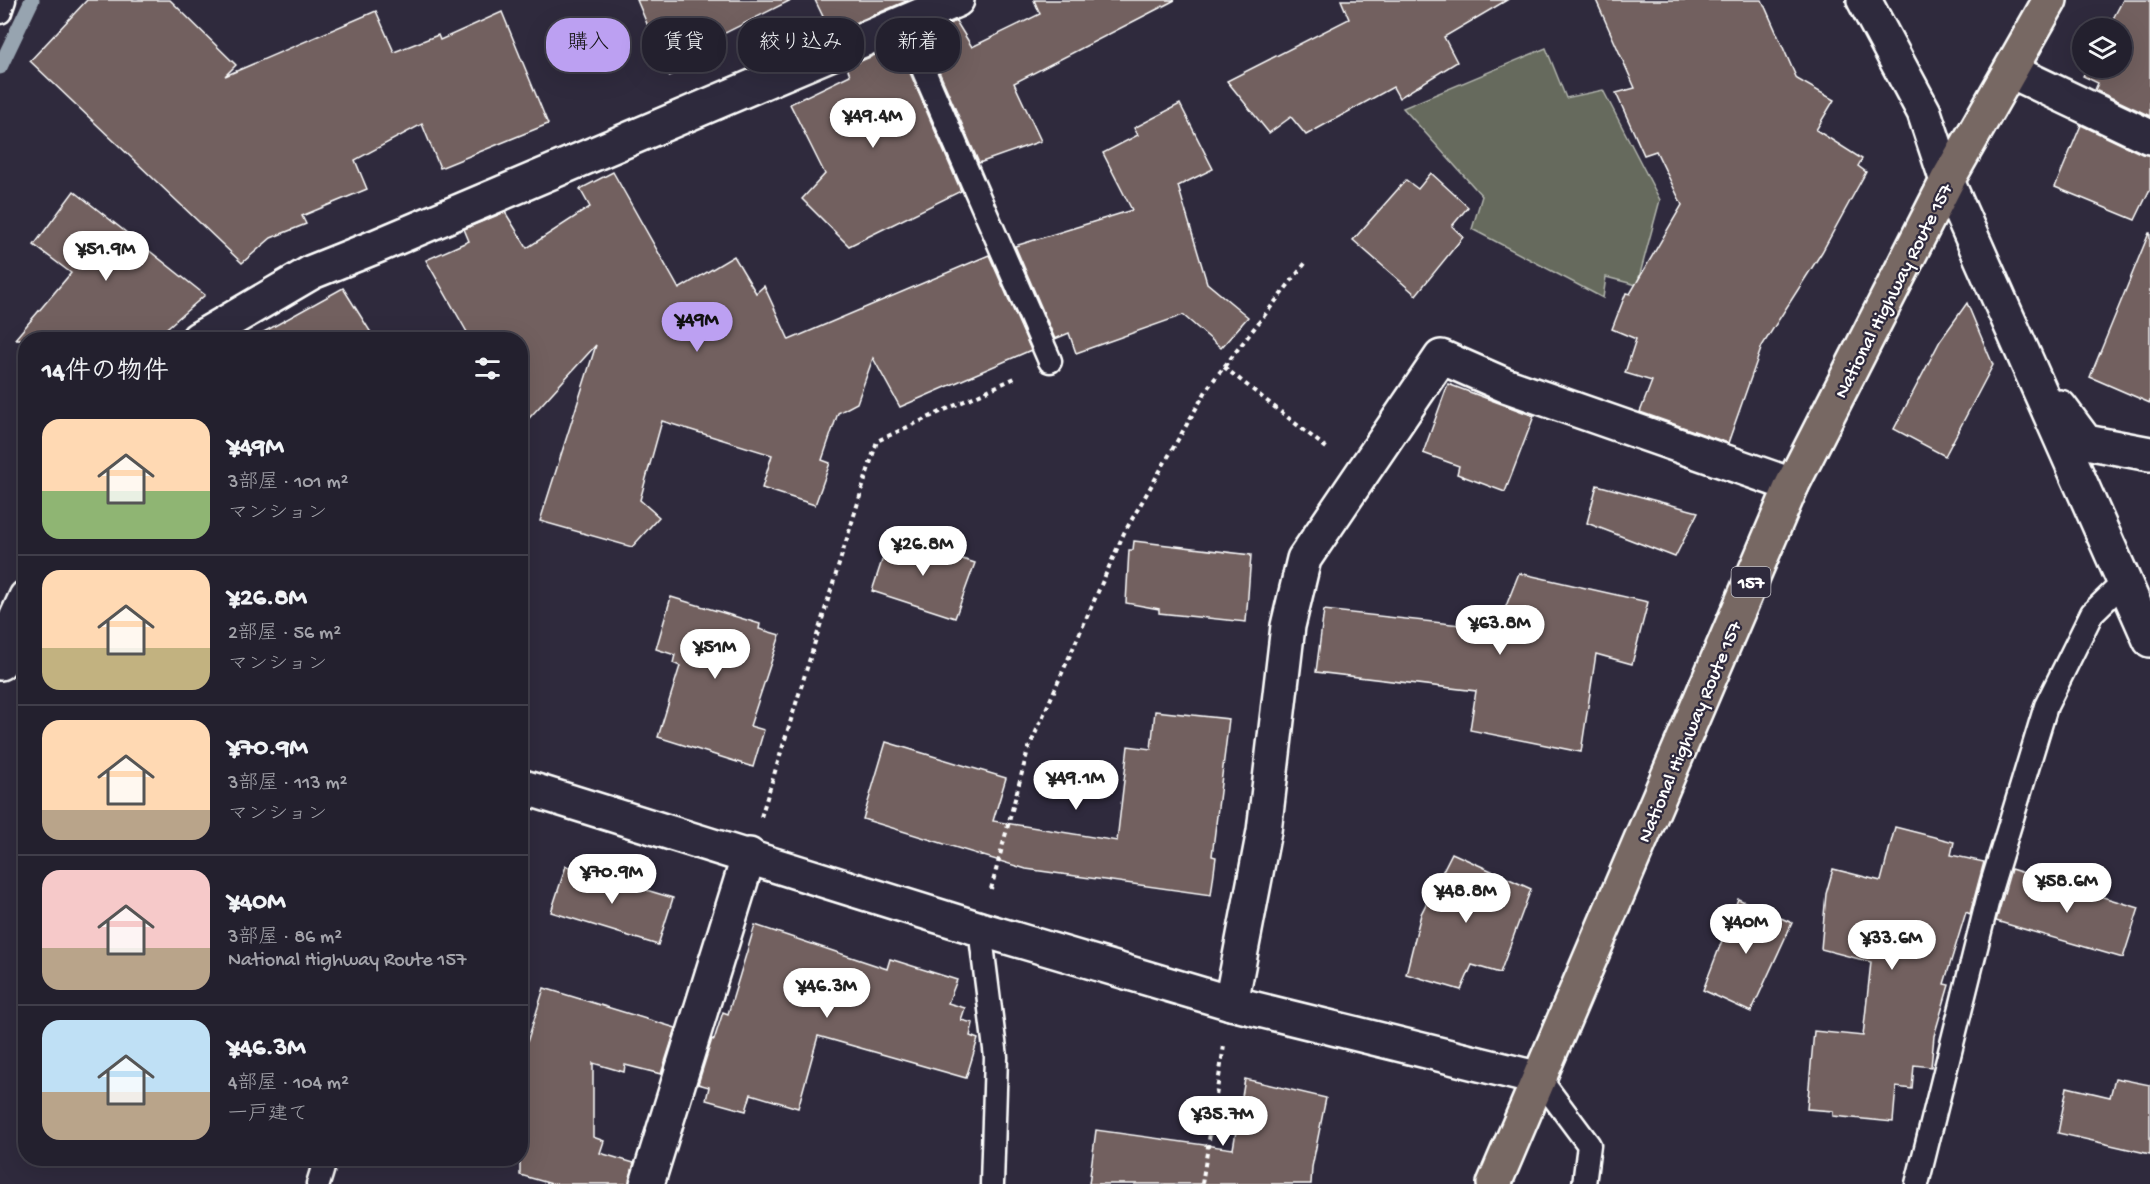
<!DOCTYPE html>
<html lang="ja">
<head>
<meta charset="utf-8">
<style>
  body { margin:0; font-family:"Gochi Hand","Klee One",sans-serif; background:#2f2d3a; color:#f1f3f6; height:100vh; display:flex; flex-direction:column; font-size:22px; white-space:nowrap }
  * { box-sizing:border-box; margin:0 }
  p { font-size:20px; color:#a3a3aa }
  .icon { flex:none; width:33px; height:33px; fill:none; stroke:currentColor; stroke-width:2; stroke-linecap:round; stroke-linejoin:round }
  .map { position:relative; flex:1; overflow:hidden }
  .sheet { position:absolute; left:18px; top:332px; width:510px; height:834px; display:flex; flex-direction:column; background:#23202e; border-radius:24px; box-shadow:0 6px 24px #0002,0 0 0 2px #403e4a }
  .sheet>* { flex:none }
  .banner { position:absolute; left:546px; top:18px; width:570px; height:54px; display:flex; gap:12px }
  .fabs { position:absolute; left:2072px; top:18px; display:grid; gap:12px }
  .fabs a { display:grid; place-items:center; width:60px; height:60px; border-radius:50%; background:#23202e; box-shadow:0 6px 24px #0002,0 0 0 2px #403e4a; font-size:30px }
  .price { position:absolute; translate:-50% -51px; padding:0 14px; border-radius:21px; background:#fff; color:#222; font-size:20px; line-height:39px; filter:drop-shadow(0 2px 3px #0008) }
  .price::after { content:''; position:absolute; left:50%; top:36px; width:18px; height:14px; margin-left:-9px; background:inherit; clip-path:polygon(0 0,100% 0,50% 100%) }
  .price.on { background:#bca0f2; color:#111 }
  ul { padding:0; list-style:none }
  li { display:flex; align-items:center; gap:18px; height:150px; padding:0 24px }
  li+li { border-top:2px solid #403e4a }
  li span { display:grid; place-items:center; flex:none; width:168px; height:120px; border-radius:18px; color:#555 }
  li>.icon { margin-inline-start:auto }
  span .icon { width:72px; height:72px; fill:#fffc; stroke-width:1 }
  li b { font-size:26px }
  h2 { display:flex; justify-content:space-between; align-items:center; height:72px; padding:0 24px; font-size:26px }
  .chip { padding:0 21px; border-radius:24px; background:#23202e; box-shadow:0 6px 24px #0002,0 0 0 2px #403e4a; font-size:21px; line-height:54px }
  .chip.on { background:#bca0f2; color:#111 }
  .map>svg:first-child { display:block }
  .green { fill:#666b5d; stroke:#b2b5ae; stroke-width:1.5 }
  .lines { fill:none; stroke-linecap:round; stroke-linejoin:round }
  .stream { stroke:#97a4b0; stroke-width:15 }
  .building { fill:#72605f; stroke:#fff; stroke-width:1.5 }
  .service-casing { stroke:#fff; stroke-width:27 }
  .minor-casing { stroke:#fff; stroke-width:38 }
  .tertiary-casing { stroke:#fff; stroke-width:38 }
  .trunk-casing { stroke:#fff; stroke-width:38 }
  .path { stroke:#fff; stroke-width:4; stroke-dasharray:4.5 4.5; stroke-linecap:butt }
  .service { stroke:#2f2a3d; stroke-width:22 }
  .minor { stroke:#2f2a3d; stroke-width:33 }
  .tertiary { stroke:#2f2a3d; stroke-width:33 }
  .trunk { stroke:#776864; stroke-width:33 }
  .labels { text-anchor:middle; stroke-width:4.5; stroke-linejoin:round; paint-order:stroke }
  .shield { fill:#2f2a3d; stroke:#c1bfc5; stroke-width:1.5 }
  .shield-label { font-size:18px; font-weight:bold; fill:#fff }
  .street-label { font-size:20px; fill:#fff; stroke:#2f2a3d }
</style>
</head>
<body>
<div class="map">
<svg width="2150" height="1184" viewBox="0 0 2150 1184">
  <rect width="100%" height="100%" fill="#2f2a3d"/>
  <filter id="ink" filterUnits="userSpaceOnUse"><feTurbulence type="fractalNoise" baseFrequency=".0167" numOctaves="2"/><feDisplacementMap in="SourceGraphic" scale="12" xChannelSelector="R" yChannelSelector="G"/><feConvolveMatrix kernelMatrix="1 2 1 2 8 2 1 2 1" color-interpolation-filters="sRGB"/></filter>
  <g filter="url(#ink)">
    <polygon class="green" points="1546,48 1566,98 1603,90 1660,200 1637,285 1606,277 1603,298 1472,229 1482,196 1403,108"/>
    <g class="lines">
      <polyline class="stream" points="0,67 32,0"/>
    </g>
    <g class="building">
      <polygon points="87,0 170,0 236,65 225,76 376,11 394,52 438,35 440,40 502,12 548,124 440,168 422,124 355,160 367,189 302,216 306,224 271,238 242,263 30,61"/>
      <polygon points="637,0 791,0 717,37 724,53 669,76"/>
      <polygon points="815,0 909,0 831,33"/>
      <polygon points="1034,0 1175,0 1014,83 1041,141 979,163 923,35 956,21 972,47 1040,14"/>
      <polygon points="1341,0 1507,0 1444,37 1457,62 1399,98 1393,87 1306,135 1291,117 1269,133 1227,81 1349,19"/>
      <polygon points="1596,0 1762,0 1797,79 1834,100 1816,130 1862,159 1858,166 1866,172 1822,252 1762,346 1728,443 1640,412 1652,381 1625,373 1636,339 1612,329 1626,293 1630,294 1682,205 1656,151 1644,155 1616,93 1635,88"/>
      <polygon points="2123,0 2150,0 2150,116 2095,90 2098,83 2083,76 2088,68 2121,68 2121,28 2108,28"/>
      <polygon points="898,45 961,191 849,246 802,199 825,174 790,104 850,75 847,67"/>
      <polygon points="1180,104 1213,169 1178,186 1207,283 1248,317 1221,348 1183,315 1076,353 1069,333 1055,339 1015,246 1132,210 1103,153 1138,135 1134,128"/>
      <polygon points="2081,125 2142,154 2150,155 2150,189 2135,220 2055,187"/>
      <polygon points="613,172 679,289 734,256 756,293 764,286 789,340 989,255 1031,350 900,407 873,358 857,403 838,413 822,460 830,463 815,505 762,488 772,455 662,421 640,500 659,517 632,547 540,521 596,345 520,428 520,339 471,339 426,260 469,241 464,229 505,212 527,248 590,207 580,189"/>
      <polygon points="1431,173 1468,207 1452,226 1463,237 1416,295 1353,240 1406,180 1418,189"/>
      <polygon points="74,191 205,295 154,339 15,339 71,273 34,245"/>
      <polygon points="2149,233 2150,233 2150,403 2090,377"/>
      <polygon points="343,288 375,339 251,339"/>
      <polygon points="1967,303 1993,365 1945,456 1894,429 1940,341"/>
      <polygon points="1448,384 1534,416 1505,492 1457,474 1459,466 1423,453"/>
      <polygon points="1597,485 1698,512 1675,557 1587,523"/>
      <polygon points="890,536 975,563 955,618 872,591"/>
      <polygon points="1134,541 1251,555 1246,622 1159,613 1159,609 1126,603 1129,550 1133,550"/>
      <polygon points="1519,573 1648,602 1632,664 1596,654 1581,752 1470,730 1476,691 1316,672 1324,610 1497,629"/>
      <polygon points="671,597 760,624 759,629 780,635 750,726 764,730 753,767 658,737 680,666 673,663 675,655 656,649"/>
      <polygon points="1155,711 1229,719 1212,856 1216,857 1211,895 1026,869 863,819 886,742 1006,778 993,821 1117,841 1128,746 1151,749"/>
      <polygon points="1895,827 1954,842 1951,855 1984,862 1970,914 1966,912 1944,984 1949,985 1934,1036 1931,1067 1914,1065 1912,1089 1896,1087 1893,1122 1833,1116 1833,1111 1807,1109 1814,1031 1863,1036 1871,962 1821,949 1826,894 1833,869 1881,881"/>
      <polygon points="1452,853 1531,889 1500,973 1472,965 1461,990 1406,974 1421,914"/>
      <polygon points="566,866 673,898 658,945 551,912"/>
      <polygon points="2011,869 2139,908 2123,958 1996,921"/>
      <polygon points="1738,899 1792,923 1751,1012 1703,990"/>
      <polygon points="755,925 887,969 890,959 957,980 948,1003 965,1008 961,1020 973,1023 970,1036 978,1039 966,1078 818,1036 798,1108 751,1094 746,1111 706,1100 709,1087 698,1084 712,1039 714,1040 723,1012 728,1014"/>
      <polygon points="544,988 676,1028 661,1074 625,1065 624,1072 593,1063 593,1137 604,1141 600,1153 634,1163 629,1184 552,1184 520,1175 520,1065"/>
      <polygon points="2115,1078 2150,1085 2150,1154 2058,1133 2067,1087 2110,1097"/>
      <polygon points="1245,1079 1326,1098 1312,1167 1311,1184 1089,1184 1096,1130 1233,1149"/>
    </g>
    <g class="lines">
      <defs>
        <g id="service">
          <polyline points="0,12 4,0"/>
          <polyline points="903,23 1050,361"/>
          <polyline points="980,929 996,1057 992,1184"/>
          <polyline points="1540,1079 1589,1145 1584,1184"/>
          <polyline points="318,1184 326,1158"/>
          <polyline points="1917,1184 1991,887 2046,706 2092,613 2124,582"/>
        </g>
        <g id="minor">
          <polyline points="1864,0 1924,112 1947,181 2150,640"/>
          <polyline points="2011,71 2150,137"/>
          <polyline points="198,339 312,272 377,246 957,0"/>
          <polyline points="2060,407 2086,442 2150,454"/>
          <polyline points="0,663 9,634 26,597"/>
          <polyline points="1231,1003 1264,831 1288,626 1304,559 1441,357 1505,385 1792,485"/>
          <polyline points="647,1184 749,855"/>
        </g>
        <g id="tertiary">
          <polyline points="0,633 26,640"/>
          <polyline points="520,786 980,929 1231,1003 1540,1079"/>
        </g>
        <polyline id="trunk" points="1494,1184 1792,485 1947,181 2050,0"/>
      </defs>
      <use href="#service" class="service-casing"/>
      <use href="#minor" class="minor-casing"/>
      <use href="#tertiary" class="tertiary-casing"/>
      <use href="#trunk" class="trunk-casing"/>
      <g class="path">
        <polyline points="1224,367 1329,450"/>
        <polyline points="761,817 877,441 1017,377"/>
        <polyline points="991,889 1028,750 1124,533 1209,386 1307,261"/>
        <polyline points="1202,1184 1224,1046"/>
      </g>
      <use href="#service" class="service"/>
      <use href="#minor" class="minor"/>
      <use href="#tertiary" class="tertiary"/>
      <use href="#trunk" class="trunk"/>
    </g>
  </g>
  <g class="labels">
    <rect class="shield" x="1731.5" y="567" width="39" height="30" rx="4.5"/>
    <g class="shield-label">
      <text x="1751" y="588">157</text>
    </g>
    <g class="street-label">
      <text transform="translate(1892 290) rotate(-63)" y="7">National Highway Route 157</text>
      <text transform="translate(1688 731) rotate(-67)" y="7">National Highway Route 157</text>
    </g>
  </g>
</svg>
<div class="fabs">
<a><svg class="icon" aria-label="layers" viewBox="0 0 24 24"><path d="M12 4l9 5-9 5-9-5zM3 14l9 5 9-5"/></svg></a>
</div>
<b class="price" style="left:873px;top:149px">¥49.4M</b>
<b class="price" style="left:106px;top:282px">¥51.9M</b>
<b class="price on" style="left:697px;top:353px">¥49M</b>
<b class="price" style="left:923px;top:577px">¥26.8M</b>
<b class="price" style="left:1500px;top:656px">¥63.8M</b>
<b class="price" style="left:715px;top:680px">¥51M</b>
<b class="price" style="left:1076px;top:811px">¥49.1M</b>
<b class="price" style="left:612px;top:905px">¥70.9M</b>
<b class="price" style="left:2067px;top:914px">¥58.6M</b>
<b class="price" style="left:1466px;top:924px">¥48.8M</b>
<b class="price" style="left:1746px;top:955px">¥40M</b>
<b class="price" style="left:1892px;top:971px">¥33.6M</b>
<b class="price" style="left:827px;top:1019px">¥46.3M</b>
<b class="price" style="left:1223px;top:1147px">¥35.7M</b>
<div class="banner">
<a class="chip on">購入</a>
<a class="chip">賃貸</a>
<a class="chip">絞り込み</a>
<a class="chip">新着</a>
</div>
<section class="sheet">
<h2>14件の物件<svg class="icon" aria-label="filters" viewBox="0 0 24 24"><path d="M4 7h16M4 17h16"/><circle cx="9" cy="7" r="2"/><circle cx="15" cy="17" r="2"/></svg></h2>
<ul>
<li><span style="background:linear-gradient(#ffd9b3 60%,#8fb573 0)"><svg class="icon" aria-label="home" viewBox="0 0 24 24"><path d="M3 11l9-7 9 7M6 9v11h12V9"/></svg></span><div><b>¥49M</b><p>3部屋 · 101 m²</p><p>マンション</p></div></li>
<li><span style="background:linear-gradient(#ffd9b3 65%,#c2b280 0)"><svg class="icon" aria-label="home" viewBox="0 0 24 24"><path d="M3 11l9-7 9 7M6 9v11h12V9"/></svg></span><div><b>¥26.8M</b><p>2部屋 · 56 m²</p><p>マンション</p></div></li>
<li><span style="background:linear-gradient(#ffd9b3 75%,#b9a48a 0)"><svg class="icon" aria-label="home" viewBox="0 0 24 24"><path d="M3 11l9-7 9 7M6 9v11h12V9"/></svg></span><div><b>¥70.9M</b><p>3部屋 · 113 m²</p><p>マンション</p></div></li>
<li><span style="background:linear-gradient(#f6c9c9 65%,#b9a48a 0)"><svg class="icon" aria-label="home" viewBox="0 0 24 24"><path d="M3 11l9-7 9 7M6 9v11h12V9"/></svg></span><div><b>¥40M</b><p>3部屋 · 86 m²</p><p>National Highway Route 157</p></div></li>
<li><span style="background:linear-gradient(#bfe0f5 60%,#b9a48a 0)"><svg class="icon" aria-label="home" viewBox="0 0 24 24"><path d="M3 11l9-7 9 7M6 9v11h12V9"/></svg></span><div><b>¥46.3M</b><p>4部屋 · 104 m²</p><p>一戸建て</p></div></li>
</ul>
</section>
</div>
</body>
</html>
